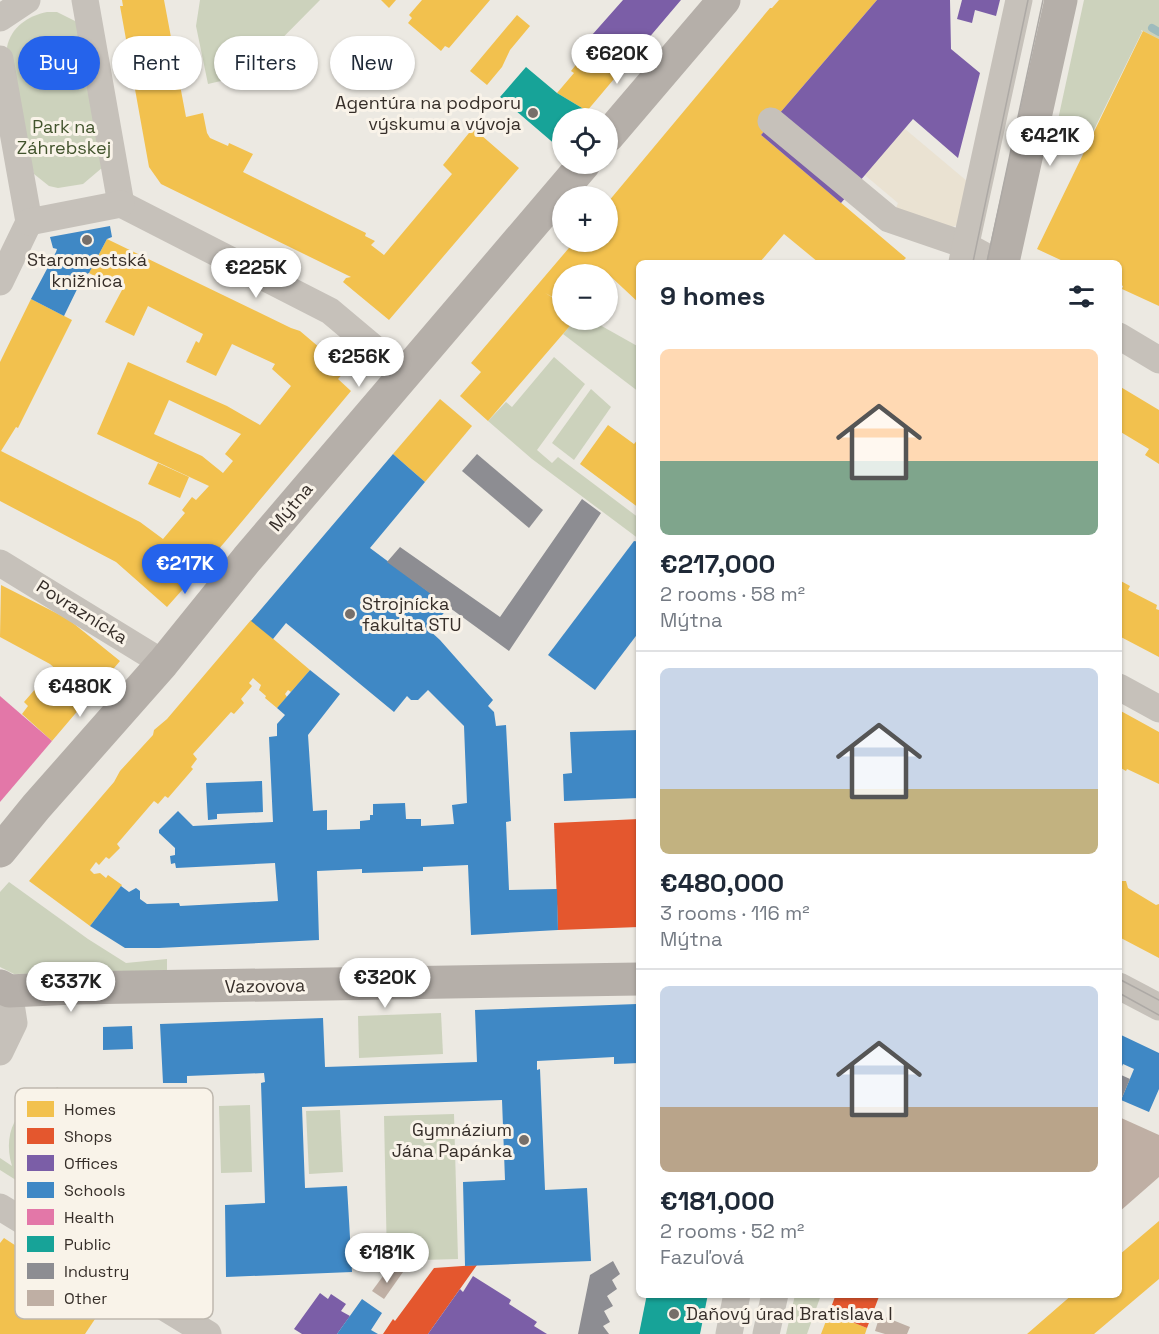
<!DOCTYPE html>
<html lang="en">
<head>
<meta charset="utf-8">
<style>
  body { margin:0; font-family:"Space Grotesk",sans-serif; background:#f2f2f3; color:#1f2937; height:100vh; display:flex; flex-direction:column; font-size:22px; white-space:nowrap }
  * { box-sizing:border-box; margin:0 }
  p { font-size:20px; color:#747a83 }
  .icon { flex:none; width:33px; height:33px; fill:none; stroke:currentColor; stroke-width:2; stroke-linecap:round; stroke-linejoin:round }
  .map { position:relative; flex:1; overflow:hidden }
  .drawer { position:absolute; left:636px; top:260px; width:486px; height:1038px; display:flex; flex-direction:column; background:#fff; border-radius:9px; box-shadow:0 2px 4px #0004 }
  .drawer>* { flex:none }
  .hud { position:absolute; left:18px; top:36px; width:528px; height:54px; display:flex; gap:12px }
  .buttons { position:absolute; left:552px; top:108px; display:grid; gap:12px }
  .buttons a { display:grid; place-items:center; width:66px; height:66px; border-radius:50%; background:#fff; box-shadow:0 2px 4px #0004; font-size:30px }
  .price { position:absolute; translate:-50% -51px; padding:0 14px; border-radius:21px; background:#fff; color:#222; font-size:20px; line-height:39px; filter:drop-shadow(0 2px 3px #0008) }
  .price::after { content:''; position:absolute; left:50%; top:36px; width:18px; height:14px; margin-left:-9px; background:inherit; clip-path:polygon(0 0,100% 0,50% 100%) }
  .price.active { background:#2563eb; color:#fff }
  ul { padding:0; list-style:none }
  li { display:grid; align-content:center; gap:12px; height:318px; padding:0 24px }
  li+li { border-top:2px solid #e0e1e3 }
  li span { display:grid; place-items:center; height:186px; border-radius:9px; color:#555 }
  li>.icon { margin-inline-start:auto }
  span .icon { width:108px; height:108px; fill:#fffc; stroke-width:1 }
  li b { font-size:26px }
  h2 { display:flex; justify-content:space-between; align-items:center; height:72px; padding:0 24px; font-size:26px }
  .pill { padding:0 21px; border-radius:27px; background:#fff; box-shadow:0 2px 4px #0004; font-size:21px; line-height:54px }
  .pill.active { background:#2563eb; color:#fff }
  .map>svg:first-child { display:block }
  .green { fill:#ccd2bc; fill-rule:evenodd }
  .plaza { fill:#eae2d2 }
  .homes { fill:#f2c14e; fill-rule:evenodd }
  .shops { fill:#e4572e }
  .offices { fill:#7b5ea7 }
  .schools { fill:#3f88c5 }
  .health { fill:#e377a8 }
  .public { fill:#17a398 }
  .industry { fill:#8d8d92 }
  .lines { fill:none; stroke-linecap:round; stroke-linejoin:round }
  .stream { stroke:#9ebbbd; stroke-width:8 }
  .building { fill:#bfafa4 }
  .minor { stroke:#c6c1ba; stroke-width:27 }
  .major { stroke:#b5afa9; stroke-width:33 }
  .tram { stroke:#ada9a5; stroke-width:1.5 }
  .poi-dot { fill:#766f6a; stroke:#f9f3e9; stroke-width:2 }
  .labels { text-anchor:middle; stroke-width:6; stroke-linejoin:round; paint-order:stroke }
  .poi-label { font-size:18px; fill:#362e29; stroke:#f9f3e9; text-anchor:end }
  .park-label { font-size:18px; fill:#42542d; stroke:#f9f3e9 }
  .street-label { font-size:18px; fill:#362e29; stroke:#f9f3e9 }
  .key { fill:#f9f3e9; stroke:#beb8af; stroke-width:1.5 }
  .key-label { font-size:16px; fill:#362e29 }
</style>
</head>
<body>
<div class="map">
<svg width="1159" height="1334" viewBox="0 0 1159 1334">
  <rect width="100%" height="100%" fill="#ece9e2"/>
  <g class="green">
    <polygon points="200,0 320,0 241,80 238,77 208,84 196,26"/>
    <polygon points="1084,0 1159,0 1159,39 1141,30 1142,32 1085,148 1054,138"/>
    <path d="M 47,12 L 57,12 L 77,22 L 103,167 L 83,184 L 58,188 L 49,186 L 34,174 L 18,114 L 7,47 C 11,27 28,16 47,12 Z"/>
    <polygon points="575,320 591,320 639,347 639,392 563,334"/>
    <polygon points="554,357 585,384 537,450 552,463 558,457 639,518 639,539 532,459 488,421 506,402 512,407"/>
    <polygon points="591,389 611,407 574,460 552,443"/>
    <polygon points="9,882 88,939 126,963 167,959 167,972 14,974 0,967 0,892"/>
    <polygon points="441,1013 443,1054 359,1058 358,1016"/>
    <path d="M 57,1087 L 185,1167 C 197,1178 206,1190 207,1207 C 209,1234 180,1267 151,1261 C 144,1260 136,1255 130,1252 L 0,1170 L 0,1158 L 12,1166 C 1,1127 21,1098 62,1099 L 52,1093 ZM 47,1116 L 65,1128 L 42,1164 L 23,1151 Z"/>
    <polygon points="250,1105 252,1172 221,1173 219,1106"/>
    <polygon points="340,1110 343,1172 309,1174 306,1111"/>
    <polygon points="454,1114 458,1259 387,1261 384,1116"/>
    <polygon points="795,1295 821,1295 807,1334 786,1334"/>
  </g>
  <polygon class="plaza" points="836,71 974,187 958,225 951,227 894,213 898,203 797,118"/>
  <g class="homes">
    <polygon points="122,0 164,0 186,117 203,113 207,133 210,138 228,146 229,143 253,154 243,172 366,233 365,236 375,241 371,245 384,255 452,174 443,165 473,128 519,168 389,320 343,282 346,278 351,277 161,184 149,167 120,6 123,6"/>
    <polygon points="381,0 396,0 389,8"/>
    <polygon points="422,0 490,0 449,48 445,46 441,51 408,23 412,18 409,15"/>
    <polygon points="779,0 877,0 761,135 906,258 902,262 818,262 784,234 760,262 639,262 639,303 608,274 562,274 562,302 545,293 562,303 562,320 575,320 488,421 460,396 481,372 471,363 574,242 608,242 608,202 770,8 772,8"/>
    <polygon points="517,15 530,26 510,50 502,67 487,85 470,71"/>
    <polygon points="1143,31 1159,39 1159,306 1122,289 1123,286 1119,284 1119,262 1065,262 1037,249"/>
    <polygon points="588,56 619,73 587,111 557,93 574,73 571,71 579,61 582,62"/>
    <path d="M 107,239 L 291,328 L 300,331 L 346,370 L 338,379 L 351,391 L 224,543 L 167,607 L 116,562 L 0,501 L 0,362 L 31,299 L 72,320 L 18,428 L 16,427 L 1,451 L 140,522 L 163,539 L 185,513 L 182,510 L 192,497 L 196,500 L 209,486 L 97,434 L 128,362 L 227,406 L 260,425 L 291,386 L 272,369 L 275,364 L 232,344 L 216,376 L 186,362 L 196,341 L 199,343 L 203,334 L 148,306 L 134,336 L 105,322 L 122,290 L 89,273 ZM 169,400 L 241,434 L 225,454 L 233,461 L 223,473 L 202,456 L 154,434 Z"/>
    <polygon points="1119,386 1159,410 1159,464 1145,455 1149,449 1119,431"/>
    <polygon points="440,399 472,426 425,482 393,454"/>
    <polygon points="608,425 634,444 639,438 639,508 580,464"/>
    <polygon points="158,463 189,477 180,498 148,484"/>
    <polygon points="1119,580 1130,586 1128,590 1157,605 1156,609 1159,610 1159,657 1119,636"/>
    <polygon points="1,585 68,619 120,661 52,741 22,714 28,706 24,702 37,687 44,693 49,687 47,685 59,672 50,664 0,637"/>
    <polygon points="251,620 310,670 291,692 288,690 285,694 287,697 277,708 265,698 266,696 259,690 261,685 253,678 249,683 252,686 241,699 244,703 234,714 231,712 193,754 197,759 191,767 193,769 168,798 165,796 158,804 154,801 117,844 120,848 109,859 106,857 99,865 96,862 90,870 94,874 100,873 106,878 108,875 122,885 90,926 29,881 114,782 120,771 153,735 154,730 167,719"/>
    <polygon points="1119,710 1159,732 1159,784 1127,769 1126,771 1119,767"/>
    <polygon points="1119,881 1126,881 1128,888 1156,905 1159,904 1159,958 1119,937"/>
    <polygon points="1159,1221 1159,1279 1094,1334 1027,1334 1073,1294 1119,1294 1119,1255"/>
    <polygon points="4,1238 105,1304 85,1334 0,1334 0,1243"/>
    <polygon points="829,1313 867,1328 865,1334 821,1334"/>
  </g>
  <g class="shops">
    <polygon points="639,819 639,927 558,930 554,823"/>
    <polygon points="477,1265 428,1334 383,1334 393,1319 395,1321 434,1268"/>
    <polygon points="836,1294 880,1294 867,1328 829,1313"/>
  </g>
  <g class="offices">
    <polygon points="623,0 681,0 619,73 581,51 594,36 592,35"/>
    <polygon points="877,0 950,0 951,49 980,73 958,158 913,119 841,203 761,135"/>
    <polygon points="962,0 1000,0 996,16 975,10 972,23 957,19"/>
    <polygon points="473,1276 511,1300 509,1304 537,1322 534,1326 547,1334 428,1334 460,1289 463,1292"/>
    <polygon points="320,1293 328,1299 331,1294 346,1304 341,1311 350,1316 337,1334 302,1334 294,1329"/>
  </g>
  <g class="schools">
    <polygon points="110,226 112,237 107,239 89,273 84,275 64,316 31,299 56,252 57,249 53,248 50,237"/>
    <polygon points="393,454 425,482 370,548 449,607 429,630 440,640 493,700 488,706 494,712 496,726 506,725 511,821 506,822 509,890 557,889 558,930 471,935 468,865 423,867 423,871 362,873 362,869 317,871 319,940 159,948 125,948 90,926 121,886 129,892 136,888 140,891 140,899 147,904 179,903 180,906 278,901 275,863 176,868 175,863 171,864 170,856 175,855 175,848 159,833 159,830 178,811 193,826 273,822 269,737 277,736 277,724 285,715 277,708 310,670 340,694 308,735 313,811 327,810 327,830 360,829 360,821 370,820 370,815 373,815 373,804 405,803 406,819 421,819 421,826 454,824 452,805 467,803 464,726 428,690 418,700 411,700 407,696 394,712 286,623 273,639 251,621"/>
    <polygon points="634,541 639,542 639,632 595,690 548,655"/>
    <polygon points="639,730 639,798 564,801 563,774 572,773 570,732"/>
    <polygon points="262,781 263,812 217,814 217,819 208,820 206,783"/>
    <polygon points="637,1004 639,1063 614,1064 614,1057 537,1061 537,1070 540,1069 545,1190 587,1188 591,1261 465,1266 463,1182 505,1180 502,1100 302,1107 305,1188 347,1186 352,1272 226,1277 225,1205 265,1203 261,1083 265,1082 264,1073 187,1076 187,1083 163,1083 160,1024 323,1018 325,1067 477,1062 475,1010"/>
    <polygon points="132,1026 133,1049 103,1050 103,1027"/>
    <polygon points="1119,1034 1159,1053 1159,1089 1149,1112 1121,1100 1134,1069 1123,1064 1119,1073"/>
    <polygon points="362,1299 382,1313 371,1330 378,1334 337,1334"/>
  </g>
  <polygon class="health" points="0,696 52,741 0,802"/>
  <g class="public">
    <polygon points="526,67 557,93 587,111 581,118 562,118 562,140 557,146 500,97"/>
    <polygon points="647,1294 708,1294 700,1334 639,1334"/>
  </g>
  <g class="industry">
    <polygon points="477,454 543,510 529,528 462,471"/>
    <polygon points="582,499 601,513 509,651 387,562 400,547 500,617"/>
    <polygon points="1119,1074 1130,1079 1121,1100 1119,1099"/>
    <polygon points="613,1261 620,1274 612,1280 617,1289 607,1296 613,1306 604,1311 610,1322 603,1326 609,1334 578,1334 590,1275"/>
  </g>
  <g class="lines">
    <polyline class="stream" points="1152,28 1159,32"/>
  </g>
  <g class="building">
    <polygon points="1119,1117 1159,1135 1159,1177 1119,1212"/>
    <polygon points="386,1272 403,1272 384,1299 372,1291"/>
    <polygon points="880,1315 910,1327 907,1334 885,1334 875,1331"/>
  </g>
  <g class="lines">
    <g class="minor">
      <polyline points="85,0 121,204"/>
      <polyline points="0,18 27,0"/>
      <polyline points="0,59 29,222 0,282"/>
      <polyline points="771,121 889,219 965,245 996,262"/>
      <polyline points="121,204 330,311 405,374"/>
      <polyline points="29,222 121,204"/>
      <polyline points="962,262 1019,0"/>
      <polyline points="1119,336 1159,360"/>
      <polyline points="0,563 163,663"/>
      <polyline points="1119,687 1159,709"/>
      <polyline points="1119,986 1159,1007"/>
      <polyline points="0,1052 14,1023 9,991"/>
      <polyline points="0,1207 208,1334"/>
      <polyline points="729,1334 737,1294"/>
      <polyline points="766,1334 775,1294"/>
    </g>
    <g class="major">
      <polyline points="608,136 724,0"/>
      <polyline points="1003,262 1061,0"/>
      <polyline points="0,851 36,807 163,663 247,559 584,164"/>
      <polyline points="0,986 9,991 74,988 639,979"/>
    </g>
    <g class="tram">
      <polyline points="973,262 1028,0"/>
      <polyline points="987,262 1043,0"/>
      <polyline points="1119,979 1159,1000"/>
      <polyline points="1119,993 1159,1015"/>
    </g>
  </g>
  <g class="poi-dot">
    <circle cx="533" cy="113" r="6"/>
    <circle cx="87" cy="240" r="6"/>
    <circle cx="350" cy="614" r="6"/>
    <circle cx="524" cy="1140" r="6"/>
    <circle cx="674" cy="1314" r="6"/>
  </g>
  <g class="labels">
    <g class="poi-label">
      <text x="521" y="109">Agentúra na podporu<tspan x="521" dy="21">výskumu a vývoja</tspan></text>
      <text x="87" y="266" text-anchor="middle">Staromestská<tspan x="87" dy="21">knižnica</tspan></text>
      <text x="362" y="610" text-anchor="start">Strojnícka<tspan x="362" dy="21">fakulta STU</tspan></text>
      <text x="512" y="1136">Gymnázium<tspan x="512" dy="21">Jána Papánka</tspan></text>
      <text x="686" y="1320" text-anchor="start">Daňový úrad Bratislava I</text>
    </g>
    <g class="park-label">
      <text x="64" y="133">Park na<tspan x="64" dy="21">Záhrebskej</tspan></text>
    </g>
    <g class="street-label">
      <text transform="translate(291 507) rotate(-50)" y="6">Mýtna</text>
      <text transform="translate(82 612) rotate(32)" y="6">Povraznícka</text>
      <text transform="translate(265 986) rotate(-1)" y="6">Vazovova</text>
    </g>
  </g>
  <rect x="15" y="1088" width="198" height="231" rx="9" class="key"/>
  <rect x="27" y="1101" width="27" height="16" fill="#f2c14e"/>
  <rect x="27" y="1128" width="27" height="16" fill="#e4572e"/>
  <rect x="27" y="1155" width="27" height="16" fill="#7b5ea7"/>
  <rect x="27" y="1182" width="27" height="16" fill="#3f88c5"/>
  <rect x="27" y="1209" width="27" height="16" fill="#e377a8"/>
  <rect x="27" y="1236" width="27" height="16" fill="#17a398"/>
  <rect x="27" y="1263" width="27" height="16" fill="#8d8d92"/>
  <rect x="27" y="1290" width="27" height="16" fill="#bfafa4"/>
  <g class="key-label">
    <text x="64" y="1115">Homes</text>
    <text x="64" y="1142">Shops</text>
    <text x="64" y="1169">Offices</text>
    <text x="64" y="1196">Schools</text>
    <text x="64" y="1223">Health</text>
    <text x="64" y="1250">Public</text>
    <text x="64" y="1277">Industry</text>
    <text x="64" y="1304">Other</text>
  </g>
</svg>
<div class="buttons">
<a><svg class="icon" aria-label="locate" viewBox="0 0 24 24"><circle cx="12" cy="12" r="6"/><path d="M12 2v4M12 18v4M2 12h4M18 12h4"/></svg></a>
<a>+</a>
<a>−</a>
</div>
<b class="price" style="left:617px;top:85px">€620K</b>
<b class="price" style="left:1050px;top:167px">€421K</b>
<b class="price" style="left:256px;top:299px">€225K</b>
<b class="price" style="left:359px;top:388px">€256K</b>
<b class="price active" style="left:185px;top:595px">€217K</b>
<b class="price" style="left:80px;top:718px">€480K</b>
<b class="price" style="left:385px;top:1009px">€320K</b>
<b class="price" style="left:71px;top:1013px">€337K</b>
<b class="price" style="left:387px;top:1284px">€181K</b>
<div class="hud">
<a class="pill active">Buy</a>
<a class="pill">Rent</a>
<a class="pill">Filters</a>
<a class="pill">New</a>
</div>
<section class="drawer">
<h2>9 homes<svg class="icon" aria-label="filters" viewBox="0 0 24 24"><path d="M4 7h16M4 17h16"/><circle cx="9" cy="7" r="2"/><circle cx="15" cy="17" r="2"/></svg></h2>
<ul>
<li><span style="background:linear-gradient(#ffd9b3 60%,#7fa58c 0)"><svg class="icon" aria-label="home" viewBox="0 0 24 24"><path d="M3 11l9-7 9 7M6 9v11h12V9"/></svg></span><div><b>€217,000</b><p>2 rooms · 58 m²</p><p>Mýtna</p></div></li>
<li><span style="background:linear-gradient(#c9d6e8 65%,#c2b280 0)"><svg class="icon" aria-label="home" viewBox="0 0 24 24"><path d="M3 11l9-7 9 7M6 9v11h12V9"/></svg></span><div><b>€480,000</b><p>3 rooms · 116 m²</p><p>Mýtna</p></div></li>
<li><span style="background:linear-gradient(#c9d6e8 65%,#b9a48a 0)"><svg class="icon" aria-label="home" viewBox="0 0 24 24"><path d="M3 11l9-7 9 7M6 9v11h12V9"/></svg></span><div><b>€181,000</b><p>2 rooms · 52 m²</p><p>Fazuľová</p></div></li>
</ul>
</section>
</div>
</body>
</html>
